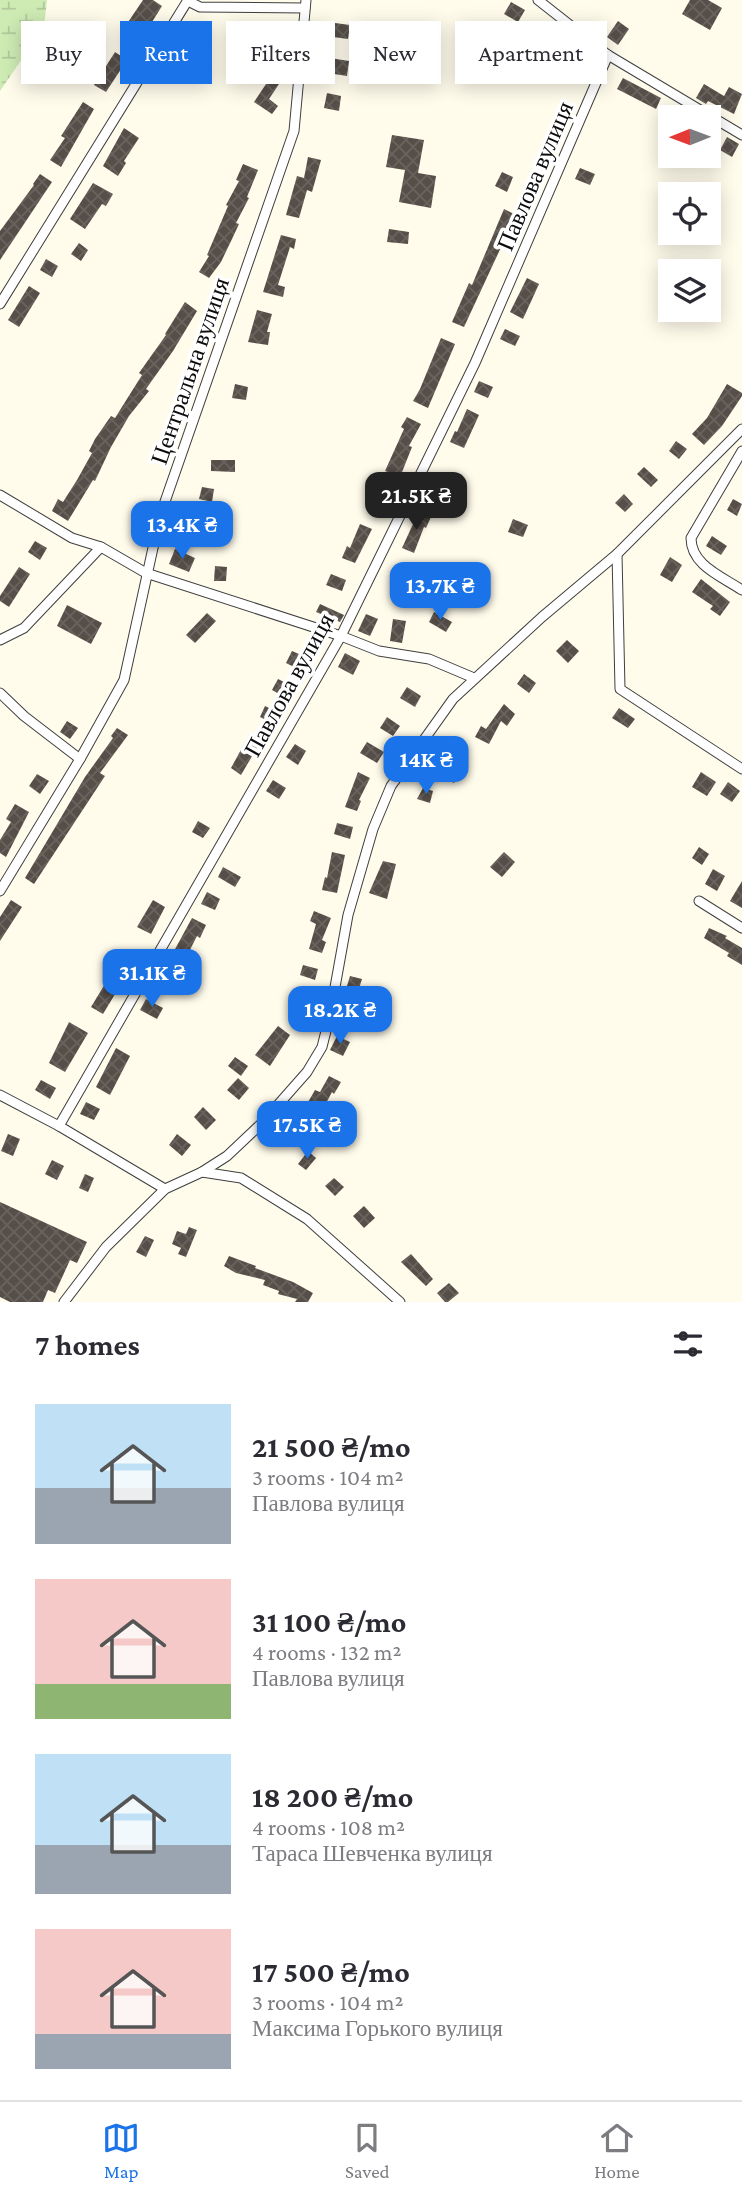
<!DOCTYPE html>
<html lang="en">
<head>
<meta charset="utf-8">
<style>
  body { margin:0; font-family:"Crimson Pro",serif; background:#f7f7f7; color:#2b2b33; height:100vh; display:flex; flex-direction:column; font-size:26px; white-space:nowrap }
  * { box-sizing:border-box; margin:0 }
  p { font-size:23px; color:#7c7c81 }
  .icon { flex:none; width:38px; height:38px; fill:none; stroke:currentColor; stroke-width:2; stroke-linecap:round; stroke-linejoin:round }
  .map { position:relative; height:1302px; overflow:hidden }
  .panel { display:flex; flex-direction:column; background:#fff; flex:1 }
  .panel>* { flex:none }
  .top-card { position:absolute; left:21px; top:21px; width:700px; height:63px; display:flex; gap:14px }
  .needle { width:46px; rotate:269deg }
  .tools { position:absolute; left:658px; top:105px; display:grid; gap:14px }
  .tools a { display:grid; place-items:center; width:63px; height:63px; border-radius:0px; background:#fff; box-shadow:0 4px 18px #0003; font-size:35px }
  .price { position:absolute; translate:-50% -60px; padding:0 16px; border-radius:14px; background:#1a73e8; color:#fff; font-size:23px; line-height:46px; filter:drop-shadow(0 2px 4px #0008) }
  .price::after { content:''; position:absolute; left:50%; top:42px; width:21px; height:16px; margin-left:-10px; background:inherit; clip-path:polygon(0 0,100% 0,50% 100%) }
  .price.on { background:#222; color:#fff }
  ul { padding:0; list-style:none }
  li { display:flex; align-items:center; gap:21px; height:175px; padding:0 35px }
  li span { display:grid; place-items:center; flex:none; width:196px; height:140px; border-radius:0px; color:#555 }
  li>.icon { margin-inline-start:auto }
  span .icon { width:84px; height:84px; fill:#fffc; stroke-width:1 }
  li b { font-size:30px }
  h2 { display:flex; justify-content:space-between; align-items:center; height:84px; padding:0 35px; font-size:30px }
  .chip { padding:0 24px; border-radius:0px; background:#fff; box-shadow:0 4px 18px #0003; font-size:24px; line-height:63px }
  .chip.on { background:#1a73e8; color:#fff }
  .dock { display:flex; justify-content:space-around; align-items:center; height:98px; border-top:2px solid #e1e1e2; background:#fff; font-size:19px; color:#7c7c81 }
  .dock a { display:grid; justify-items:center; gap:4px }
  .dock .on { color:#1a73e8 }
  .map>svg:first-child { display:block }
  .wetland { fill:url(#wetland-marsh) }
  .building { fill:url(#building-cross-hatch) }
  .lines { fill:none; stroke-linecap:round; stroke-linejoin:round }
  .minor-casing { stroke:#3f3f3f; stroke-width:11 }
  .minor { stroke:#fff; stroke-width:9 }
  .labels { text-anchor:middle; stroke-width:7; stroke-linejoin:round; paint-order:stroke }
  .street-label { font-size:24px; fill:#0c0c0c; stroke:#fff }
</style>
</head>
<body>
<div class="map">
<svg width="742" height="1302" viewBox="0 0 742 1302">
  <defs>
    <pattern id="wetland-marsh" width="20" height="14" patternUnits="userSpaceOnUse" patternTransform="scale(1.75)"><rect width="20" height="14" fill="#ceebb4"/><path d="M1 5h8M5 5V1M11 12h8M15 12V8" fill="none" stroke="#b0c89a"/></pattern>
    <pattern id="building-cross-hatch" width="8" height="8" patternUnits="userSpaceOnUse" patternTransform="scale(1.75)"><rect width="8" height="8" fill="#564e48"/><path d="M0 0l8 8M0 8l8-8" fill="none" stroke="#69635e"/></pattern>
  </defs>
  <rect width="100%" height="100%" fill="#fffcec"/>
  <polygon class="wetland" points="0,0 47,0 44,27 0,91"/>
  <g class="building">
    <polygon points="143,0 153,0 162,6 152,22 149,21 144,31 146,34 137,47 120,34"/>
    <polygon points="690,0 708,0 722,8 710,30 682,14"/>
    <polygon points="511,2 525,10 518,22 504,14"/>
    <polygon points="540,21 551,27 544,38 534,32"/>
    <polygon points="618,21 629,29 618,45 607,37"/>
    <polygon points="189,23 204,30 197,44 183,37"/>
    <polygon points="335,23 350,25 348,39 333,37"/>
    <polygon points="174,49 189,58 181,70 167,62"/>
    <polygon points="577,49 587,56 580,67 570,61"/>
    <polygon points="115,52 127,60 106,92 94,85"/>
    <polygon points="330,58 349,61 347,76 328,73"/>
    <polygon points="268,68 283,78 269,99 278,106 272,114 254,102 268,81 262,77"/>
    <polygon points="623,78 661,98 656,109 617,89"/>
    <polygon points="704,84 724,96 729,87 742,94 734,114 708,101 706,104 696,98"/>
    <polygon points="327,93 341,96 339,111 324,108"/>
    <polygon points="83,102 94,109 61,167 50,160 65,138 61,136"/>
    <polygon points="124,128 139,138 124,161 126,163 118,176 103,166"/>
    <polygon points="392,135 424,140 418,173 436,176 431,208 399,202 405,170 386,167"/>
    <polygon points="727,137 739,144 732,157 720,150"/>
    <polygon points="308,157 321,160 312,192 307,190 299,218 286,215 297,176 304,178"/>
    <polygon points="243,164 258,170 247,197 249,198 236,223 239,224 232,239 221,262 209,278 199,272 209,256 207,255 228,206 226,205 239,181 236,180"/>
    <polygon points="580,168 595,174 590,185 575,179"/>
    <polygon points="502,172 513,177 507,192 495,186"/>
    <polygon points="40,174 52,182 0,260 0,231 34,185 33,184"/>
    <polygon points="93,183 113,194 106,206 102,204 85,229 70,219"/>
    <polygon points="504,209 516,215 464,327 452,322 469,283 472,285"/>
    <polygon points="389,229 409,232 408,244 387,242"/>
    <polygon points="281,235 296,239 294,249 290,247 278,285 285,287 283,297 263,292"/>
    <polygon points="79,243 88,250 81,261 71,254"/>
    <polygon points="46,259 58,266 52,277 40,270"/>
    <polygon points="527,278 539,284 523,319 510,312"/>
    <polygon points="29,286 40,293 19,327 8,320"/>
    <polygon points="185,302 197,311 173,351 146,389 149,391 129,416 111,447 95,481 93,480 68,521 52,511 58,499 63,502 77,480 92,453 89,451 95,439 111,416 115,418 142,375 139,373 166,335 165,334"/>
    <polygon points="257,310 272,314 267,332 270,332 268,345 248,342"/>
    <polygon points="505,329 520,336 515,346 500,339"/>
    <polygon points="441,338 455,344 428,408 413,401 420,389"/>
    <polygon points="479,381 493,387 488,398 474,392"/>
    <polygon points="235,384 248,387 246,400 232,398"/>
    <polygon points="727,384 742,393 742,396 722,426 704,445 692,434 707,418"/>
    <polygon points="467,409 479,415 464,448 450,442 455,431 457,432"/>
    <polygon points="407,417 421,424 409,446 412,447 400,477 385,471 404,429 401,427"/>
    <polygon points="676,441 687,449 679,459 669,451"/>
    <polygon points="211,460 235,460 235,472 211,471"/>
    <polygon points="644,467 658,480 651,487 637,474"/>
    <polygon points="202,487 214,489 212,502 199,499"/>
    <polygon points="624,494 633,504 625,512 615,503"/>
    <polygon points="371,496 384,502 380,512 367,507"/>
    <polygon points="733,499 742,504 737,516 727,510"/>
    <polygon points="419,511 431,517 426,528 424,527 414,553 402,548"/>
    <polygon points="513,519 528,525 523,537 508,532"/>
    <polygon points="360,524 372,529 355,563 342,558 347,546 350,548"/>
    <polygon points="712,536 727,546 721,555 706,546"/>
    <polygon points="35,541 47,548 40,560 28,552"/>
    <polygon points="175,549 195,558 189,572 169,564"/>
    <polygon points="670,557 682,565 672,582 660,575"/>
    <polygon points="215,566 227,567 226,581 214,581"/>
    <polygon points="19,567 30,574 9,607 0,601 0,596"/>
    <polygon points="331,574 346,580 342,591 326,585"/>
    <polygon points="701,579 730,602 720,616 710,609 713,606 692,592"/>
    <polygon points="320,604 344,615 340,622 316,612"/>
    <polygon points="67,605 102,623 91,644 57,626"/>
    <polygon points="434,612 452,622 446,632 429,622"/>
    <polygon points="207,613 216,621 195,643 186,635"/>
    <polygon points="366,614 378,619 370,636 358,631"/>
    <polygon points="393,619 406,621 402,643 390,641"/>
    <polygon points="567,640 579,651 568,663 556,651"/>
    <polygon points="292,651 308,658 302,671 286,663"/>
    <polygon points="345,653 360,661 353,675 338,667"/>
    <polygon points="524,674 536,683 529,693 517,684"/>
    <polygon points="278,679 292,686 286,698 272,690"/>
    <polygon points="407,687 421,696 415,707 400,698"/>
    <polygon points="504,704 515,714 507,726 501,721 489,744 475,737 481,726 486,729"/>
    <polygon points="265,706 277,712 272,723 260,717"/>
    <polygon points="619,708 635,719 628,728 612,718"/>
    <polygon points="387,717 400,726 393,736 380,728"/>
    <polygon points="67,721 78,728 70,739 60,732"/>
    <polygon points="117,728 128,735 100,773 105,776 34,884 25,878 85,777 113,738 111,736"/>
    <polygon points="249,735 261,741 241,775 231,768"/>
    <polygon points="367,742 384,752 377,763 360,753"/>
    <polygon points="295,744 306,751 298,765 286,757"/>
    <polygon points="443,763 460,771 454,783 438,774"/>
    <polygon points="358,772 370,778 359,800 361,801 357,811 345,807"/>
    <polygon points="701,772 716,782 707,796 692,787"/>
    <polygon points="37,774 49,781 40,794 29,786"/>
    <polygon points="273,780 286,788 279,799 266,791"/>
    <polygon points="728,782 740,791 732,802 720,794"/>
    <polygon points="423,788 433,791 430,803 417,799"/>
    <polygon points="15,804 29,812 6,857 0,853 0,840 11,822 6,819"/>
    <polygon points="198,821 210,828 203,838 192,832"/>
    <polygon points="337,823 353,827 350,839 334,834"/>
    <polygon points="699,847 709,854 702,865 692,858"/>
    <polygon points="332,852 345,855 337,893 322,890 325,877 327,878"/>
    <polygon points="504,852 515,862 502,877 490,867"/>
    <polygon points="383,861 396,864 387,899 369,893"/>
    <polygon points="223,867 241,877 235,887 218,877"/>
    <polygon points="713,869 725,876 717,891 705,884"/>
    <polygon points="742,881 742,908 730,901"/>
    <polygon points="207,892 220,899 215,910 201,904"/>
    <polygon points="11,900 22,907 0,941 0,917"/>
    <polygon points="153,900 165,907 151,934 137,927"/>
    <polygon points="314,911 331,918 322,940 326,942 322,953 309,949 316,924 310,921"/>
    <polygon points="192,918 206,925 200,938 197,936 169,991 156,984"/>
    <polygon points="709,928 727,936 725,938 742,948 742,965 727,956 729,953 704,938"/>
    <polygon points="303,965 318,969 315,980 300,975"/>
    <polygon points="350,976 362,979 358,992 346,989"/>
    <polygon points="108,979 120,986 103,1014 91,1007"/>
    <polygon points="301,995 314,1004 306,1015 293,1006"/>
    <polygon points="146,999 163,1008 157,1019 140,1010"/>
    <polygon points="69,1022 88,1033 65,1072 49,1063"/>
    <polygon points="278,1026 290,1035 270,1066 255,1055"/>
    <polygon points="337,1036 350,1042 343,1056 330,1050"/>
    <polygon points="116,1048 130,1056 110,1095 96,1087"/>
    <polygon points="235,1057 248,1066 241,1076 228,1066"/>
    <polygon points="329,1076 341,1082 334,1094 332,1092 322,1111 307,1104 315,1090 320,1092"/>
    <polygon points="238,1078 249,1088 239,1100 227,1090"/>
    <polygon points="41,1080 56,1088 50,1099 35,1090"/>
    <polygon points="86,1102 100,1109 94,1120 80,1114"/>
    <polygon points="203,1107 216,1120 206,1130 194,1117"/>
    <polygon points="289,1129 297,1137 287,1147 279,1139"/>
    <polygon points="8,1134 20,1139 13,1156 1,1151"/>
    <polygon points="177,1134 191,1145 182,1156 169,1145"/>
    <polygon points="308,1151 316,1158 306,1170 298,1164"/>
    <polygon points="52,1160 64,1166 57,1180 45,1174"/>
    <polygon points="85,1174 94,1178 88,1192 79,1188"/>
    <polygon points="334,1178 344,1187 335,1196 325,1186"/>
    <polygon points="0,1202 87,1242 77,1263 70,1260 55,1293 48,1290 43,1302 10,1302 0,1297"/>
    <polygon points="364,1206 375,1218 364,1228 353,1216"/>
    <polygon points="189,1227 197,1230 186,1257 178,1254 181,1248 172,1244 177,1231 186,1234"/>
    <polygon points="145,1236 154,1240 146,1257 136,1252"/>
    <polygon points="411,1254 433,1279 426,1286 401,1262"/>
    <polygon points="229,1256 256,1266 255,1268 293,1282 313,1293 308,1302 295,1302 297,1299 278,1294 279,1291 263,1285 265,1280 236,1273 224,1266"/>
    <polygon points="449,1283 459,1293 448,1302 445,1302 437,1293"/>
  </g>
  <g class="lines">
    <defs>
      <g id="minor">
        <polyline points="538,0 608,55 742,135"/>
        <polyline points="188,1 200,7 305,8"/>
        <polyline points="0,304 188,0"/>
        <path d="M 742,451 L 691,538 C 691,565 721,576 742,590"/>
        <polyline points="0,495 72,538 101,547 146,573 341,636 379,651 429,659 474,678"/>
        <polyline points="617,554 620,689 742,769"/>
        <polyline points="0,640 24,628 101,547"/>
        <polyline points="0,693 24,716 80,759"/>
        <polyline points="0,891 80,759 124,680 160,516 294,131 306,0"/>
        <polyline points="699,901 742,928"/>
        <polyline points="0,1095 59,1126 165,1189"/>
        <polyline points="59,1126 341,636 475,363 608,55"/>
        <polyline points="202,1172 241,1178 307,1219 400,1302"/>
        <polyline points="64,1302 106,1247 165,1189 202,1172 227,1156 262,1123 307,1072 322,1047 330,1015 348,915 373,829 391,786 453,699 542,617 617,554 742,429"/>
      </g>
    </defs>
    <use href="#minor" class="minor-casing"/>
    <use href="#minor" class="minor"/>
  </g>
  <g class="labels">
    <g class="street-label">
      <text transform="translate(535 176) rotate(-67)" y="8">Павлова вулиця</text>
      <text transform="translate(190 371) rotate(-71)" y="8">Центральна вулиця</text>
      <text transform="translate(289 685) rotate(-61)" y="8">Павлова вулиця</text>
    </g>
  </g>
</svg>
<div class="tools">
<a><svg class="needle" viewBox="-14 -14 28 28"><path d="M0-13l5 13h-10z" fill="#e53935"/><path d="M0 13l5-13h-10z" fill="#7c7c81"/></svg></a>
<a><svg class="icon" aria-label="locate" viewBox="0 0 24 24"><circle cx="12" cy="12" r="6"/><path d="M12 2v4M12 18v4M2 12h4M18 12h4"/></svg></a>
<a><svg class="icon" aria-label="layers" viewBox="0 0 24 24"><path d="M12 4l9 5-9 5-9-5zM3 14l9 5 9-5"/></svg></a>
</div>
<b class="price on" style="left:416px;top:532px">21.5K ₴</b>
<b class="price" style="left:182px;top:561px">13.4K ₴</b>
<b class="price" style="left:440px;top:622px">13.7K ₴</b>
<b class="price" style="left:426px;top:796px">14K ₴</b>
<b class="price" style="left:152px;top:1009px">31.1K ₴</b>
<b class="price" style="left:340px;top:1046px">18.2K ₴</b>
<b class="price" style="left:307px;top:1161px">17.5K ₴</b>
<div class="top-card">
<a class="chip">Buy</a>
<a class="chip on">Rent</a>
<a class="chip">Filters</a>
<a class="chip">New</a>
<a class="chip">Apartment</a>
</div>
</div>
<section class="panel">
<h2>7 homes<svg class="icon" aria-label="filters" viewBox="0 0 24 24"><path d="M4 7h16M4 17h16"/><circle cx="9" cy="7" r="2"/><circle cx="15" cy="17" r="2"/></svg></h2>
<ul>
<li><span style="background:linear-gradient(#bfe0f5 60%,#9aa5b1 0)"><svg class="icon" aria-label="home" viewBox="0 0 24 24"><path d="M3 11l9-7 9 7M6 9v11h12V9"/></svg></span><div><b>21 500 ₴/mo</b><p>3 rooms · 104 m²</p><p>Павлова вулиця</p></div></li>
<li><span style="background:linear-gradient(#f6c9c9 75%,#8fb573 0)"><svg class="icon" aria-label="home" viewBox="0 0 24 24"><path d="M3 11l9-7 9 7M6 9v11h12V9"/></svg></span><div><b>31 100 ₴/mo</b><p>4 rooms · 132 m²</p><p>Павлова вулиця</p></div></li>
<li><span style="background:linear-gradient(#bfe0f5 65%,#9aa5b1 0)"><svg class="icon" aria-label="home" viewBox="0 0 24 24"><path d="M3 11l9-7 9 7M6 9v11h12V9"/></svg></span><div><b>18 200 ₴/mo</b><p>4 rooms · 108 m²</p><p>Тараса Шевченка вулиця</p></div></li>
<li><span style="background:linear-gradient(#f6c9c9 75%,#9aa5b1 0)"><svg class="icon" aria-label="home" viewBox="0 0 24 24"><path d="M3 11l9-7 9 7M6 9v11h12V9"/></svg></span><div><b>17 500 ₴/mo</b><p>3 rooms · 104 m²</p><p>Максима Горького вулиця</p></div></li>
</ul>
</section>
<nav class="dock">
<a class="on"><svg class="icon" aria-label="map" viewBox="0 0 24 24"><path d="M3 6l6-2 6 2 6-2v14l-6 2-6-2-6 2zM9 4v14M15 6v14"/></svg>Map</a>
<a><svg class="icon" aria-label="saved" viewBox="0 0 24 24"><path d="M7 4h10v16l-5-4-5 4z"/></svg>Saved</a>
<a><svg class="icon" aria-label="home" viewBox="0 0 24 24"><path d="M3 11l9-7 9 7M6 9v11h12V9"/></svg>Home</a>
</nav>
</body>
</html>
